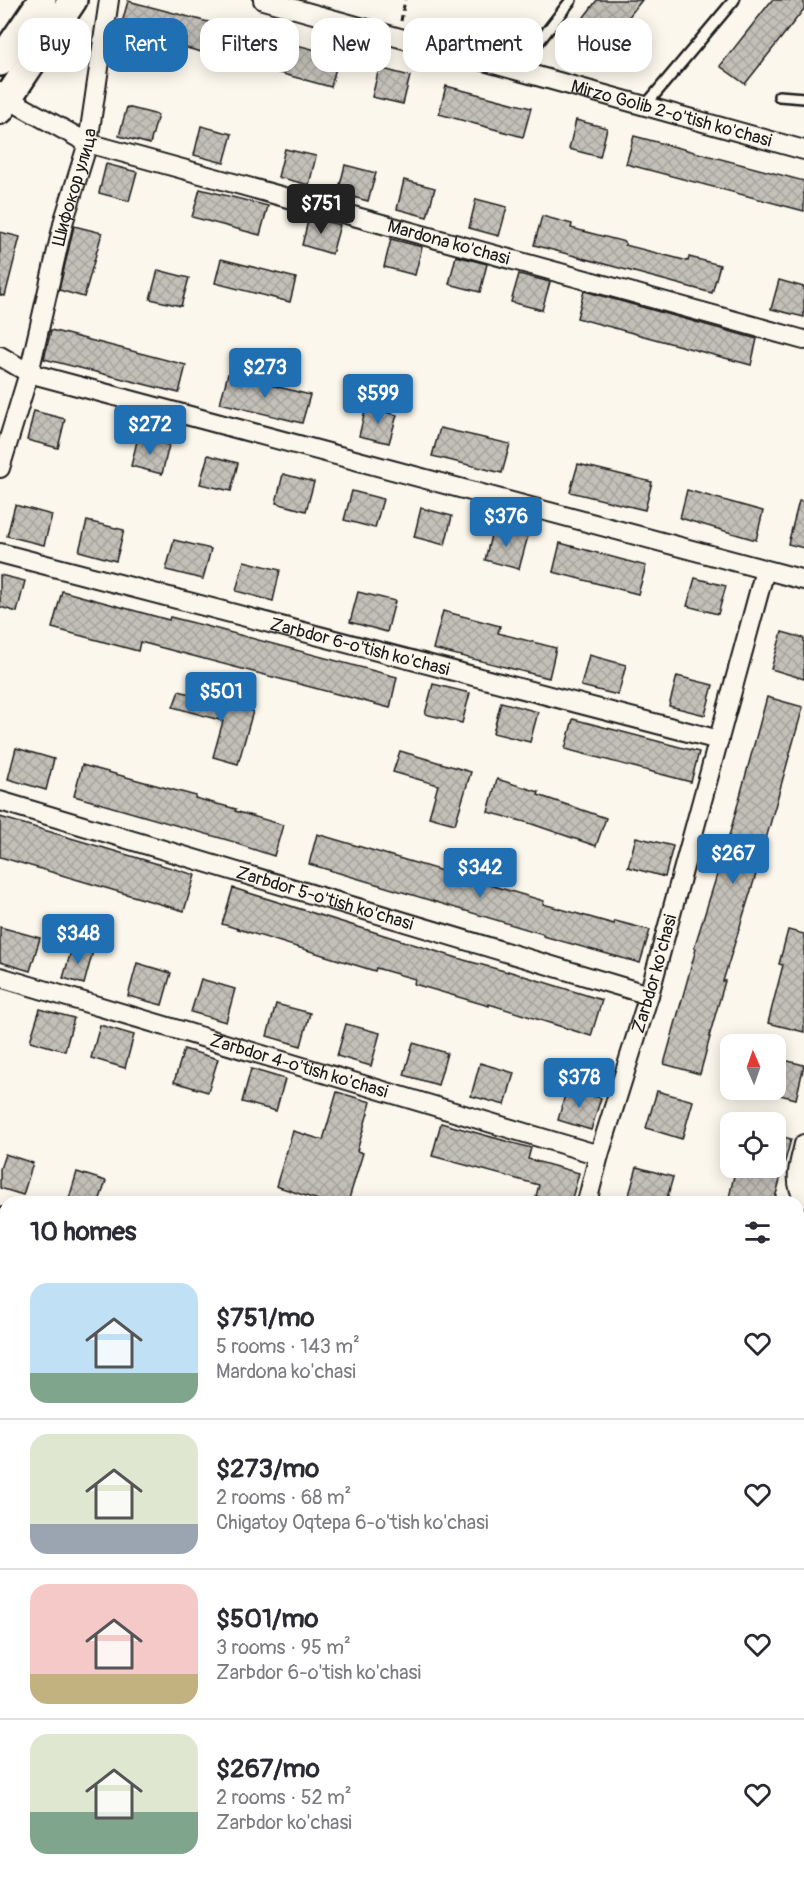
<!DOCTYPE html>
<html lang="en">
<head>
<meta charset="utf-8">
<style>
  body { margin:0; font-family:Pangolin,sans-serif; background:#f2f2f3; color:#2b2b33; height:100vh; display:flex; flex-direction:column; font-size:22px; white-space:nowrap }
  * { box-sizing:border-box; margin:0 }
  p { font-size:20px; color:#7c7c81 }
  .icon { flex:none; width:33px; height:33px; fill:none; stroke:currentColor; stroke-width:2; stroke-linecap:round; stroke-linejoin:round }
  .map { position:relative; flex:1; overflow:hidden }
  .drawer { position:absolute; left:0px; top:1196px; width:804px; height:686px; display:flex; flex-direction:column; background:#fff; border-radius:18px 18px 0 0; box-shadow:0 3px 15px #0003 }
  .drawer>* { flex:none }
  .banner { position:absolute; left:18px; top:18px; width:768px; height:54px; display:flex; gap:12px }
  .needle { width:39px; rotate:358deg }
  .controls { position:absolute; left:720px; top:1034px; display:grid; gap:12px }
  .controls a { display:grid; place-items:center; width:66px; height:66px; border-radius:12px; background:#fff; box-shadow:0 3px 15px #0003; font-size:30px }
  .price { position:absolute; translate:-50% -51px; padding:0 14px; border-radius:6px; background:#1f6fb2; color:#fff; font-size:20px; line-height:39px; filter:drop-shadow(0 2px 3px #0008) }
  .price::after { content:''; position:absolute; left:50%; top:36px; width:18px; height:14px; margin-left:-9px; background:inherit; clip-path:polygon(0 0,100% 0,50% 100%) }
  .price.on { background:#222; color:#fff }
  ul { padding:0; list-style:none }
  li { display:flex; align-items:center; gap:18px; height:150px; padding:0 30px }
  li+li { border-top:2px solid #e1e1e2 }
  li span { display:grid; place-items:center; flex:none; width:168px; height:120px; border-radius:18px; color:#555 }
  li>.icon { margin-inline-start:auto }
  span .icon { width:72px; height:72px; fill:#fffc; stroke-width:1 }
  li b { font-size:26px }
  h2 { display:flex; justify-content:space-between; align-items:center; height:72px; padding:0 30px; font-size:26px }
  .chip { padding:0 21px; border-radius:18px; background:#fff; box-shadow:0 3px 15px #0003; font-size:21px; line-height:54px }
  .chip.on { background:#1f6fb2; color:#fff }
  .map>svg:first-child { display:block }
  .building { fill:url(#building-cross-hatch); stroke:#1c1c1c; stroke-width:1.5 }
  .lines { fill:none; stroke-linecap:round; stroke-linejoin:round }
  .service-casing { stroke:#1c1c1c; stroke-width:14 }
  .minor-casing { stroke:#1c1c1c; stroke-width:22 }
  .secondary-casing { stroke:#1c1c1c; stroke-width:32 }
  .path { stroke:#1c1c1c; stroke-width:3; stroke-dasharray:6 4.5; stroke-linecap:butt }
  .service { stroke:#fbf7ec; stroke-width:9 }
  .minor { stroke:#fbf7ec; stroke-width:18 }
  .secondary { stroke:#fbf7ec; stroke-width:27 }
  .labels { text-anchor:middle; stroke-width:5; stroke-linejoin:round; paint-order:stroke }
  .street-label { font-size:18px; fill:#1c1c1c; stroke:#fbf7ec }
</style>
</head>
<body>
<div class="map">
<svg width="804" height="1880" viewBox="0 0 804 1880">
  <defs>
    <pattern id="building-cross-hatch" width="8" height="8" patternUnits="userSpaceOnUse" patternTransform="scale(1.5)"><rect width="8" height="8" fill="#c3c0b8"/><path d="M0 0l8 8M0 8l8-8" fill="none" stroke="#a7a49e"/></pattern>
  </defs>
  <rect width="100%" height="100%" fill="#fbf7ec"/>
  <filter id="ink" filterUnits="userSpaceOnUse"><feTurbulence type="fractalNoise" baseFrequency=".0167" numOctaves="2"/><feDisplacementMap in="SourceGraphic" scale="12" xChannelSelector="R" yChannelSelector="G"/><feConvolveMatrix kernelMatrix="1 2 1 2 8 2 1 2 1" color-interpolation-filters="sRGB"/></filter>
  <g filter="url(#ink)">
    <g class="building">
      <polygon points="597,0 642,0 602,51 574,30"/>
      <polygon points="772,0 804,0 804,9 745,84 720,66"/>
      <polygon points="128,1 339,56 331,87 120,30"/>
      <polygon points="379,68 410,76 403,104 372,97"/>
      <polygon points="446,86 531,108 523,137 439,114"/>
      <polygon points="127,107 158,115 150,144 119,136"/>
      <polygon points="576,120 607,128 600,157 569,149"/>
      <polygon points="201,126 232,134 224,163 194,155"/>
      <polygon points="634,136 804,181 804,211 626,164"/>
      <polygon points="285,149 316,156 309,185 278,177"/>
      <polygon points="106,164 137,172 129,201 99,193"/>
      <polygon points="345,165 376,173 368,201 338,193"/>
      <polygon points="404,180 435,188 427,217 397,209"/>
      <polygon points="200,189 268,206 260,235 192,217"/>
      <polygon points="476,199 507,207 499,236 469,228"/>
      <polygon points="542,216 572,224 571,228 625,242 625,245 688,261 689,257 720,265 712,293 534,245"/>
      <polygon points="309,217 340,225 332,254 302,245"/>
      <polygon points="74,226 102,233 84,297 59,290"/>
      <polygon points="0,232 20,237 5,296 0,295"/>
      <polygon points="391,239 422,247 415,275 384,267"/>
      <polygon points="456,256 487,264 480,292 449,284"/>
      <polygon points="221,259 296,278 290,302 215,283"/>
      <polygon points="158,270 189,278 181,306 150,299"/>
      <polygon points="519,274 550,282 542,310 511,302"/>
      <polygon points="779,280 804,287 804,317 771,309"/>
      <polygon points="584,291 757,339 751,365 577,318"/>
      <polygon points="51,330 186,365 179,393 44,359"/>
      <polygon points="228,374 310,395 302,423 220,403"/>
      <polygon points="366,407 397,415 389,443 359,436"/>
      <polygon points="34,411 65,419 58,448 27,440"/>
      <polygon points="440,428 510,444 502,473 432,456"/>
      <polygon points="138,437 169,445 162,474 131,466"/>
      <polygon points="208,455 238,463 231,491 200,484"/>
      <polygon points="578,464 652,482 645,510 570,492"/>
      <polygon points="283,474 314,482 306,511 276,503"/>
      <polygon points="687,490 763,511 756,540 680,518"/>
      <polygon points="352,491 383,499 375,528 344,520"/>
      <polygon points="799,501 804,502 804,548 788,544"/>
      <polygon points="15,505 52,515 44,545 7,536"/>
      <polygon points="421,508 452,516 445,545 414,537"/>
      <polygon points="87,521 124,530 116,561 79,551"/>
      <polygon points="493,527 528,536 519,569 485,560"/>
      <polygon points="174,540 211,549 203,579 166,570"/>
      <polygon points="560,543 646,566 638,594 553,572"/>
      <polygon points="244,561 280,570 273,601 236,591"/>
      <polygon points="0,575 25,581 17,612 0,607"/>
      <polygon points="695,578 726,586 718,614 687,606"/>
      <polygon points="62,591 169,620 170,617 206,626 397,677 390,708 140,642 138,651 52,628"/>
      <polygon points="358,592 395,601 387,632 350,622"/>
      <polygon points="443,611 500,626 498,633 556,648 549,678 433,649"/>
      <polygon points="782,632 804,638 804,679 771,669"/>
      <polygon points="589,655 626,665 618,695 581,686"/>
      <polygon points="677,676 713,685 705,715 669,706"/>
      <polygon points="433,684 470,693 462,723 425,714"/>
      <polygon points="179,691 253,711 238,764 213,757 223,721 173,707"/>
      <polygon points="767,697 803,707 757,871 723,981 725,981 709,1037 710,1037 700,1074 664,1064 696,949 694,948 728,840"/>
      <polygon points="501,702 538,712 530,742 493,733"/>
      <polygon points="573,719 699,752 691,782 565,749"/>
      <polygon points="16,748 54,759 46,790 8,779"/>
      <polygon points="400,751 471,772 455,824 429,817 438,785 393,772"/>
      <polygon points="82,765 196,796 195,798 236,809 235,811 283,825 274,856 237,844 238,843 74,796"/>
      <polygon points="497,779 539,792 538,795 606,818 596,846 529,823 488,812"/>
      <polygon points="0,817 195,875 184,911 0,857"/>
      <polygon points="317,834 544,901 543,904 614,924 615,921 650,930 640,963 543,936 543,934 309,864"/>
      <polygon points="636,837 673,846 665,877 628,867"/>
      <polygon points="233,888 464,960 508,972 508,971 602,1000 591,1036 489,1004 489,1006 414,984 415,979 376,968 375,971 222,924"/>
      <polygon points="0,927 40,938 30,971 0,962"/>
      <polygon points="788,930 804,934 804,1032 768,1023 783,965 779,964"/>
      <polygon points="73,945 93,951 84,984 63,978"/>
      <polygon points="137,963 171,973 162,1005 128,996"/>
      <polygon points="201,979 235,989 226,1022 191,1012"/>
      <polygon points="276,1004 310,1013 301,1046 267,1036"/>
      <polygon points="40,1009 74,1018 65,1051 30,1041"/>
      <polygon points="346,1024 380,1033 371,1066 337,1056"/>
      <polygon points="100,1025 134,1035 125,1068 91,1058"/>
      <polygon points="413,1043 447,1053 438,1085 404,1075"/>
      <polygon points="184,1049 218,1059 208,1092 174,1082"/>
      <polygon points="776,1058 804,1065 796,1099 776,1094"/>
      <polygon points="480,1063 514,1073 505,1105 471,1096"/>
      <polygon points="251,1069 285,1079 276,1111 242,1102"/>
      <polygon points="567,1088 601,1098 591,1130 558,1120"/>
      <polygon points="657,1091 693,1101 682,1139 646,1128"/>
      <polygon points="337,1092 371,1102 357,1151 363,1153 348,1202 324,1202 276,1186 293,1131 323,1140"/>
      <polygon points="441,1123 531,1148 528,1159 579,1173 571,1202 553,1202 536,1196 539,1185 432,1156"/>
      <polygon points="776,1135 791,1139 774,1202 728,1202 736,1167 776,1167"/>
      <polygon points="5,1154 33,1163 23,1195 0,1188 0,1169"/>
      <polygon points="637,1167 673,1177 666,1202 627,1202"/>
      <polygon points="77,1172 106,1181 99,1202 68,1202"/>
    </g>
    <g class="lines">
      <defs>
        <g id="service">
          <polyline points="517,70 571,0"/>
          <polyline points="779,96 804,98"/>
          <polyline points="645,106 734,0"/>
        </g>
        <g id="minor">
          <path id="s1" d="M 263,0 L 804,150"/>
          <path id="s2" d="M 0,92 L 19,105 L 88,143 L 804,340"/>
          <polyline points="0,356 29,373 804,580"/>
          <path id="s3" d="M 0,468 L 29,373 L 64,220 L 88,143 L 109,0"/>
          <path id="s4" d="M 0,553 L 719,740"/>
          <path id="s5" d="M 0,801 L 649,995"/>
          <path id="s6" d="M 0,977 L 599,1155"/>
          <path d="M 804,1144 C 800,1163 792,1181 804,1198"/>
          <path id="s7" d="M 587,1202 L 599,1155 L 649,995 L 765,570"/>
          <polyline points="0,1217 6,1218"/>
          <polyline points="0,1412 6,1414"/>
          <polyline points="798,1434 804,1436"/>
          <polyline points="798,1657 804,1657"/>
          <polyline points="0,1668 6,1668"/>
          <polyline points="466,1875 466,1880"/>
          <polyline points="692,1875 692,1880"/>
        </g>
        <g id="secondary">
          <polyline points="0,62 42,0"/>
          <polyline points="0,110 73,0"/>
        </g>
      </defs>
      <use href="#service" class="service-casing"/>
      <use href="#minor" class="minor-casing"/>
      <use href="#secondary" class="secondary-casing"/>
      <polyline class="path" points="401,21 405,0"/>
      <use href="#service" class="service"/>
      <use href="#minor" class="minor"/>
      <use href="#secondary" class="secondary"/>
    </g>
  </g>
  <g class="labels">
    <g class="street-label">
      <text dy="6" stroke="none"><textPath href="#s1" startOffset="424">Mirzo Golib 2-o'tish ko'chasi</textPath></text>
      <text dy="6" stroke="none"><textPath href="#s3" startOffset="291">Шифокор улица</textPath></text>
      <text dy="6" stroke="none"><textPath href="#s2" startOffset="476">Mardona ko'chasi</textPath></text>
      <text dy="6" stroke="none"><textPath href="#s4" startOffset="372">Zarbdor 6-o'tish ko'chasi</textPath></text>
      <text dy="6" stroke="none"><textPath href="#s5" startOffset="339">Zarbdor 5-o'tish ko'chasi</textPath></text>
      <text dy="6" stroke="none"><textPath href="#s7" startOffset="238">Zarbdor ko'chasi</textPath></text>
      <text dy="6" stroke="none"><textPath href="#s6" startOffset="312">Zarbdor 4-o'tish ko'chasi</textPath></text>
    </g>
  </g>
</svg>
<div class="controls">
<a><svg class="needle" viewBox="-14 -14 28 28"><path d="M0-13l5 13h-10z" fill="#e53935"/><path d="M0 13l5-13h-10z" fill="#7c7c81"/></svg></a>
<a><svg class="icon" aria-label="locate" viewBox="0 0 24 24"><circle cx="12" cy="12" r="6"/><path d="M12 2v4M12 18v4M2 12h4M18 12h4"/></svg></a>
</div>
<b class="price on" style="left:321px;top:235px">$751</b>
<b class="price" style="left:265px;top:399px">$273</b>
<b class="price" style="left:378px;top:425px">$599</b>
<b class="price" style="left:150px;top:456px">$272</b>
<b class="price" style="left:506px;top:548px">$376</b>
<b class="price" style="left:221px;top:723px">$501</b>
<b class="price" style="left:733px;top:885px">$267</b>
<b class="price" style="left:480px;top:899px">$342</b>
<b class="price" style="left:78px;top:965px">$348</b>
<b class="price" style="left:579px;top:1109px">$378</b>
<div class="banner">
<a class="chip">Buy</a>
<a class="chip on">Rent</a>
<a class="chip">Filters</a>
<a class="chip">New</a>
<a class="chip">Apartment</a>
<a class="chip">House</a>
</div>
<section class="drawer">
<h2>10 homes<svg class="icon" aria-label="filters" viewBox="0 0 24 24"><path d="M4 7h16M4 17h16"/><circle cx="9" cy="7" r="2"/><circle cx="15" cy="17" r="2"/></svg></h2>
<ul>
<li><span style="background:linear-gradient(#bfe0f5 75%,#7fa58c 0)"><svg class="icon" aria-label="home" viewBox="0 0 24 24"><path d="M3 11l9-7 9 7M6 9v11h12V9"/></svg></span><div><b>$751/mo</b><p>5 rooms · 143 m²</p><p>Mardona ko'chasi</p></div><svg class="icon" aria-label="heart" viewBox="0 0 24 24"><path d="M12 20l-8-8c-3-5 5-10 8-4 3-6 11-1 8 4z"/></svg></li>
<li><span style="background:linear-gradient(#dfe7d0 75%,#9aa5b1 0)"><svg class="icon" aria-label="home" viewBox="0 0 24 24"><path d="M3 11l9-7 9 7M6 9v11h12V9"/></svg></span><div><b>$273/mo</b><p>2 rooms · 68 m²</p><p>Chigatoy Oqtepa 6-o'tish ko'chasi</p></div><svg class="icon" aria-label="heart" viewBox="0 0 24 24"><path d="M12 20l-8-8c-3-5 5-10 8-4 3-6 11-1 8 4z"/></svg></li>
<li><span style="background:linear-gradient(#f6c9c9 75%,#c2b280 0)"><svg class="icon" aria-label="home" viewBox="0 0 24 24"><path d="M3 11l9-7 9 7M6 9v11h12V9"/></svg></span><div><b>$501/mo</b><p>3 rooms · 95 m²</p><p>Zarbdor 6-o'tish ko'chasi</p></div><svg class="icon" aria-label="heart" viewBox="0 0 24 24"><path d="M12 20l-8-8c-3-5 5-10 8-4 3-6 11-1 8 4z"/></svg></li>
<li><span style="background:linear-gradient(#dfe7d0 65%,#7fa58c 0)"><svg class="icon" aria-label="home" viewBox="0 0 24 24"><path d="M3 11l9-7 9 7M6 9v11h12V9"/></svg></span><div><b>$267/mo</b><p>2 rooms · 52 m²</p><p>Zarbdor ko'chasi</p></div><svg class="icon" aria-label="heart" viewBox="0 0 24 24"><path d="M12 20l-8-8c-3-5 5-10 8-4 3-6 11-1 8 4z"/></svg></li>
</ul>
</section>
</div>
</body>
</html>
